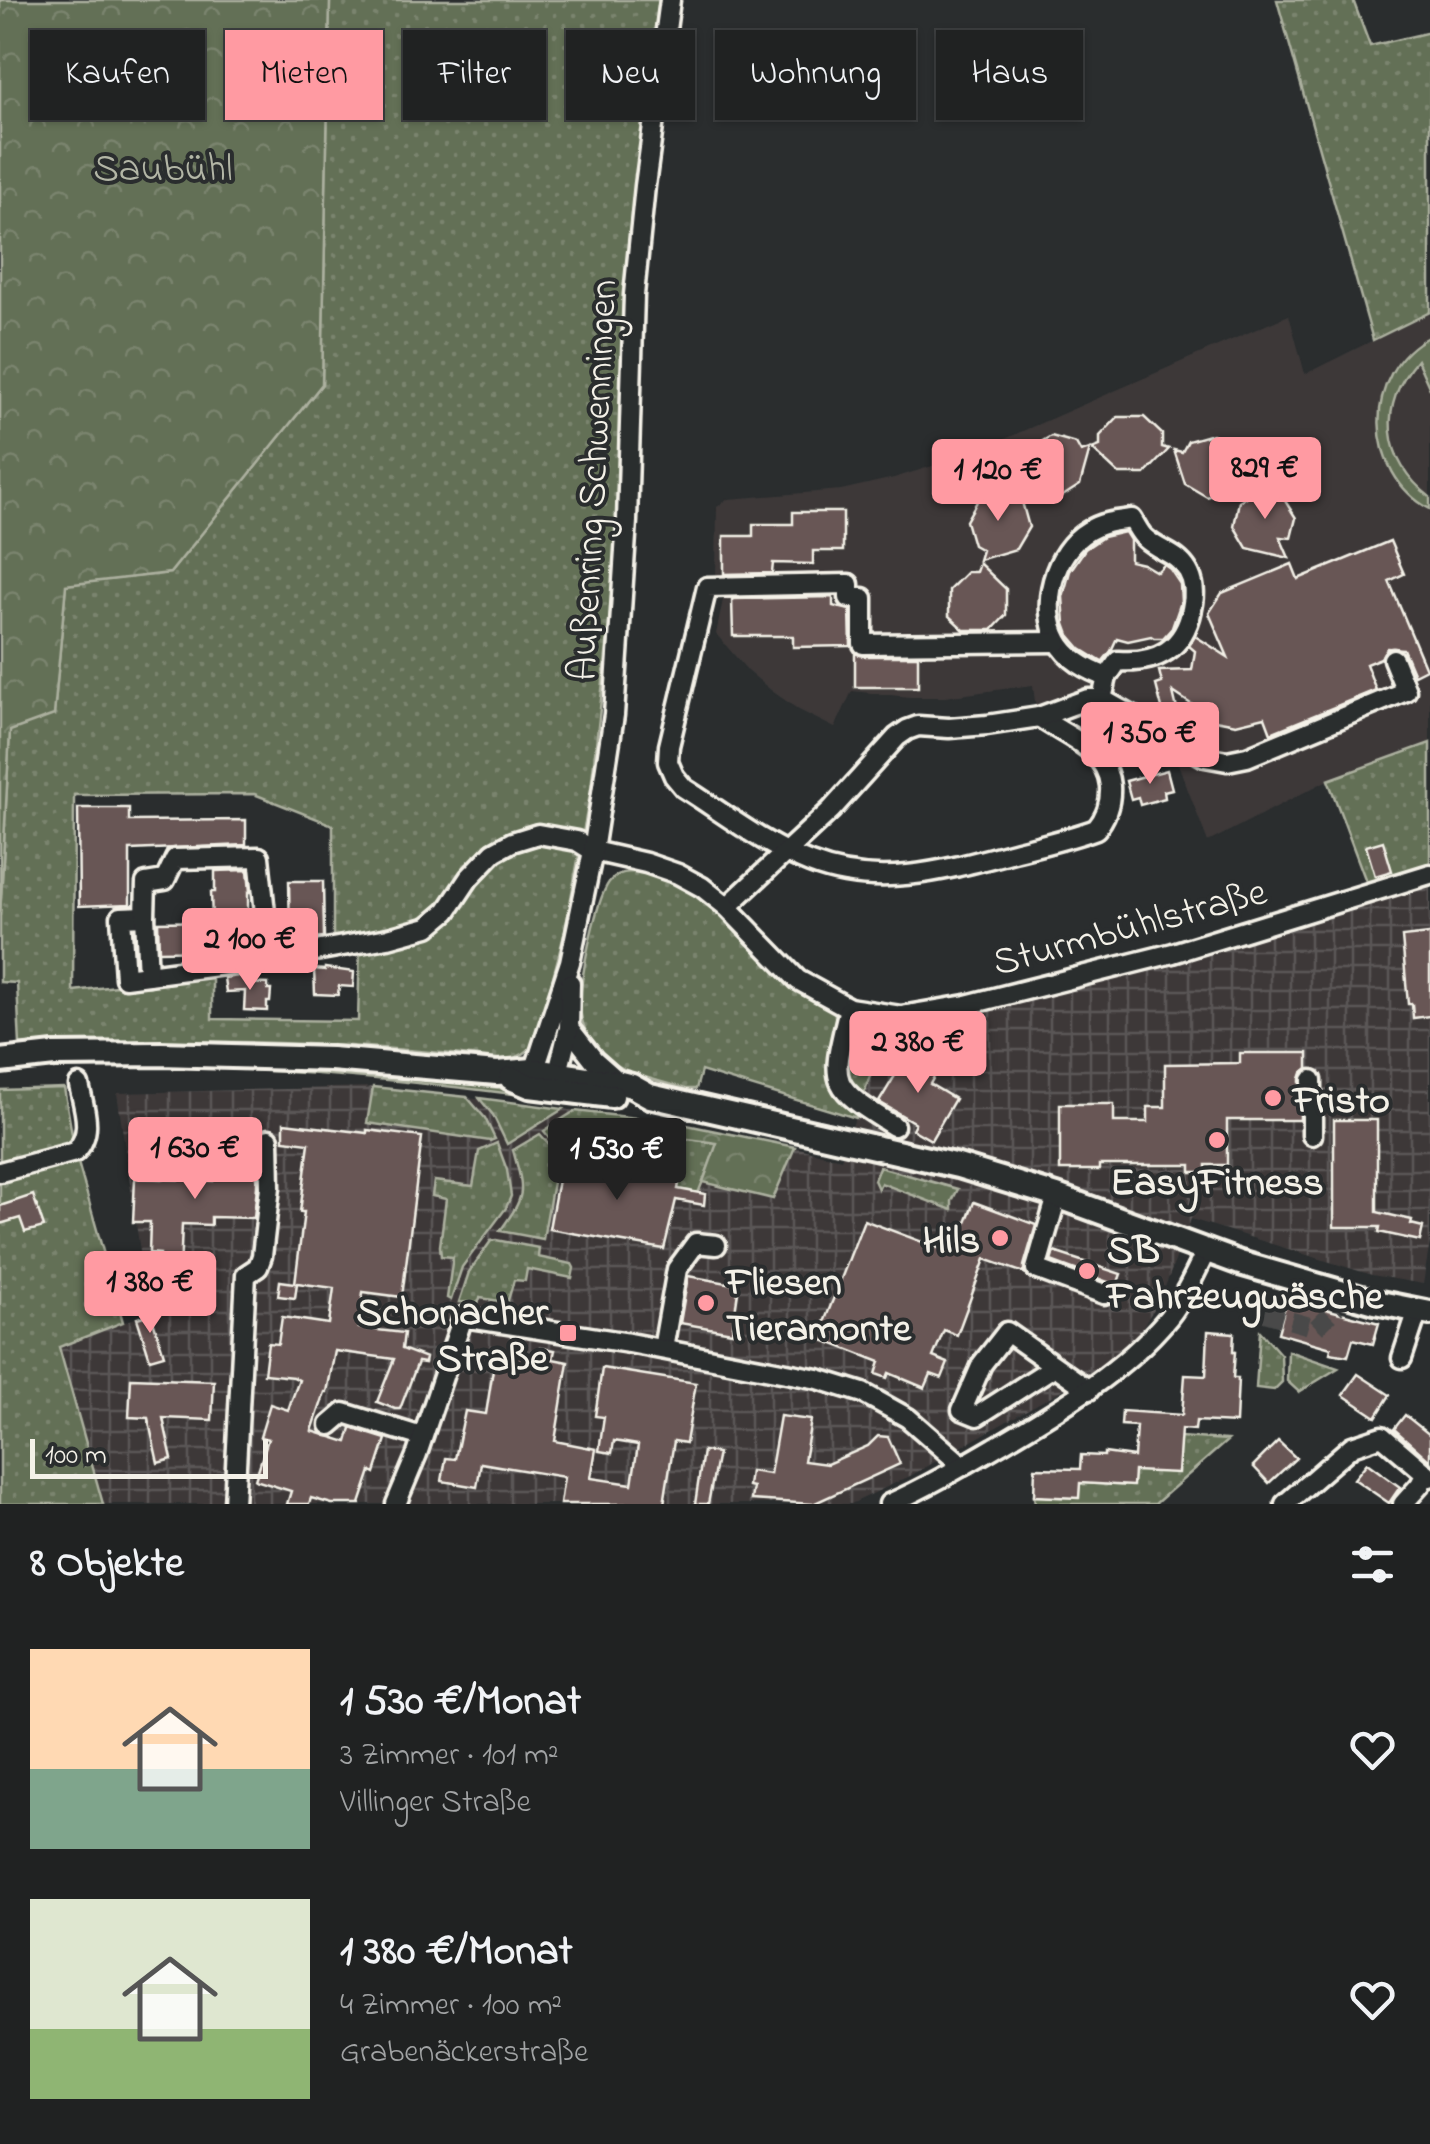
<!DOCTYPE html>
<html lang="de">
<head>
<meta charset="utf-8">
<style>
  body { margin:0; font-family:"Indie Flower",sans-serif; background:#2d2f2f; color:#f1f3f6; height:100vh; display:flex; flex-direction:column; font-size:38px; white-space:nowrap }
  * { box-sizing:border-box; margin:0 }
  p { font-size:32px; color:#a2a4a5 }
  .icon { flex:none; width:55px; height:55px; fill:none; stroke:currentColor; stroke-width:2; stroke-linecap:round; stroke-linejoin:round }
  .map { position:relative; height:1504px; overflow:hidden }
  .side { display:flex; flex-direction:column; background:#202222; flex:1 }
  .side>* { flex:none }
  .banner { position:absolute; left:30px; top:30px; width:1370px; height:90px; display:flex; gap:20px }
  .scale { position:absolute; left:30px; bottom:25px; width:238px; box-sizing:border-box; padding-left:10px; border:5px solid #f4f1e8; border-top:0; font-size:28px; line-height:35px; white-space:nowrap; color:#f4f1e8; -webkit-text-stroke:8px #2a2d2e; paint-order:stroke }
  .price { position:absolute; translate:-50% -85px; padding:0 22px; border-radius:10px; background:#ff9aa2; color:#111; font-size:32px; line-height:65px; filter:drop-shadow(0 2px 5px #0008) }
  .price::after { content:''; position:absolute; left:50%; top:60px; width:30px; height:22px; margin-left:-15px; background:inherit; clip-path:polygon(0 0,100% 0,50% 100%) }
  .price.current { background:#222; color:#fff }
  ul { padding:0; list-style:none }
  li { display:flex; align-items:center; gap:30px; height:250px; padding:0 30px }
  li span { display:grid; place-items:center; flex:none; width:280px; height:200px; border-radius:0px; color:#555 }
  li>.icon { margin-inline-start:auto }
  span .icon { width:120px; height:120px; fill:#fffc; stroke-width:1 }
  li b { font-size:42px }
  h2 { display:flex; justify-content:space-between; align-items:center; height:120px; padding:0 30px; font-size:42px }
  .tag { padding:0 35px; border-radius:0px; background:#202222; box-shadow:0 2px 8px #0004,0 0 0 2px #3d3f40; font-size:35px; line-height:90px }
  .tag.current { background:#ff9aa2; color:#111 }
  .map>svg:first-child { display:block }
  .built { fill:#3d3939 }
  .industrial { fill:url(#industrial-grid) }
  .grass { fill:url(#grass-dots); stroke:#acb09f; stroke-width:2.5; fill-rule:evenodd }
  .forest { fill:url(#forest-crowns); stroke:#acb09f; stroke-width:2.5 }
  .pitch { fill:#636f56; stroke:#acb09f; stroke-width:2.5 }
  .building { fill:#685654; stroke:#f4f1e8; stroke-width:2.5 }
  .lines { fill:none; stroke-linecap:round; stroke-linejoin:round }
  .minor-tunnel { stroke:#484a4a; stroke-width:18; stroke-dasharray:18 9; stroke-linecap:butt }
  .minor-casing { stroke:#f4f1e8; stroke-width:25 }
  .major-casing { stroke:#f4f1e8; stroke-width:30 }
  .minor { stroke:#2a2d2e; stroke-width:18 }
  .major { stroke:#2a2d2e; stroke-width:22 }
  .poi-dot { fill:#ff9aa2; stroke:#2a2d2e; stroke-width:4 }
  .labels { text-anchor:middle; stroke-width:8; stroke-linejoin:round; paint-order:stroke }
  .park-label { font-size:40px; fill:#b3b6a6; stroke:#2a2d2e }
  .street-label { font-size:40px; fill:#f4f1e8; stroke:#2a2d2e }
  .poi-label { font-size:40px; font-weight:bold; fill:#f4f1e8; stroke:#2a2d2e; text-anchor:start }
</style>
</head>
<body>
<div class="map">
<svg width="1430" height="1504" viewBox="0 0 1430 1504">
  <defs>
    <pattern id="industrial-grid" width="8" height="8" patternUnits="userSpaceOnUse" patternTransform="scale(2.5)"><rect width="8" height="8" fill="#3d3939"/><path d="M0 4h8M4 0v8" fill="none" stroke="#5a5656"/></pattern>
    <pattern id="grass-dots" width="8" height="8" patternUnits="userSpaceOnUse" patternTransform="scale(2.5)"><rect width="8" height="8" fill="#636f56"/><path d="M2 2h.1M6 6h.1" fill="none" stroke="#7a846e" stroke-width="1.8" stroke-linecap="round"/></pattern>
    <pattern id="forest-crowns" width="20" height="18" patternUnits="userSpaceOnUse" patternTransform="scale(2.5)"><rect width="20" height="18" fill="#636f56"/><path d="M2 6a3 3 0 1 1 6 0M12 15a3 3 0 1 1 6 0" fill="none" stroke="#7a846e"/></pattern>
  </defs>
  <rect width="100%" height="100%" fill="#2a2d2e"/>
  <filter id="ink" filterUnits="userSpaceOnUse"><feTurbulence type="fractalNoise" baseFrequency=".01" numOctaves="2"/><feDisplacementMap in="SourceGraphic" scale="20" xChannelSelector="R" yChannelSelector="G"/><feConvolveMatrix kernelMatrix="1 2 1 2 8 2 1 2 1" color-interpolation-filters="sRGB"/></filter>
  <g filter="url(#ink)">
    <polygon class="built" points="1430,312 1430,743 1328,780 1208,842 1173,751 1093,704 1036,710 1033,685 945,697 910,697 852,691 835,728 799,710 772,691 748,671 716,634 724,595 716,578 717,507 728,499 841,490 894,478 968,455 1289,315 1305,374"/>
    <polygon class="industrial" points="1430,867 1430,1242 1423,1284 1372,1275 1191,1219 1160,1300 1137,1335 1101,1368 910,1476 851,1504 103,1504 59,1346 149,1313 117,1093 373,1087 672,1122 795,1147 841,1159 888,1021 1067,977"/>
    <g class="grass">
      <path d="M 330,0 L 664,0 L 630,227 L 617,557 L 591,789 L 565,931 L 537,1039 C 528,1053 521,1057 505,1060 C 344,1040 181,1038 20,1045 L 17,983 L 0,982 L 0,916 L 10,730 L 54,714 L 66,584 L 170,573 L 322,384 ZM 254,794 L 333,825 L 333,943 L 360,943 L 358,1021 L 212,1019 L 212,975 L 73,991 L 74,795 Z"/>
      <polygon points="1277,0 1353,0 1370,46 1430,32 1430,312 1373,340"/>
      <polygon points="1430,743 1430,869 1367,884 1328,780"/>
      <path d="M 641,872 L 676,882 L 699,895 L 792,982 C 814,1012 854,1013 888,1021 L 856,1118 L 701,1071 L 696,1089 L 686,1089 C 654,1079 611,1073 591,1042 C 585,1032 580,1017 580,1005 C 579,984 597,891 612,879 C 620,871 630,872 641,872 Z"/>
      <path d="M 84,1061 L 190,1061 L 387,1075 L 569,1096 L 567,1101 C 382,1076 194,1059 7,1070 Z"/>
      <polygon points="373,1087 467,1097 485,1118 495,1139 490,1141 367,1123"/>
      <polygon points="64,1088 75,1152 123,1322 59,1347 103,1504 0,1504 0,1090"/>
      <polygon points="479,1098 563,1109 507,1144 493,1115"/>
      <polygon points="559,1121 718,1143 695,1201 689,1199 690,1191 678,1189 679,1177 562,1158 562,1153 544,1131"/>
      <path d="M 540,1134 L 558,1154 L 543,1239 L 500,1231 C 526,1195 525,1193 513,1150 Z"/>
      <polygon points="497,1143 507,1170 511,1196 506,1208 462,1267 451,1300 447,1298 453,1257 441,1256 440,1246 446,1199 432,1196 434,1181 473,1186 479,1151"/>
      <polygon points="879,1167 958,1189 952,1201 952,1210 881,1183 878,1189 874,1180"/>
      <polygon points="496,1240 539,1248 538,1257 572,1264 574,1268 572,1278 527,1269 525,1281 514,1280 506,1307 500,1307 500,1301 480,1298 478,1303 459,1302 469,1272 491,1241"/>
      <polygon points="1260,1331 1281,1355 1282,1382 1274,1390 1256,1388"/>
      <polygon points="1288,1351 1338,1368 1299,1392 1287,1381"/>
      <polygon points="1163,1436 1228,1440 1155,1504 1035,1504 1034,1496 1078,1498 1080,1483 1132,1486 1134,1471"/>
    </g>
    <g class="forest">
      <polygon points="0,0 330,0 322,384 170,573 66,585 54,715 10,731 0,916"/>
      <polygon points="575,1111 672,1122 795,1147 773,1199 703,1182 717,1143 559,1121"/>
    </g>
    <path class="pitch" d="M 1430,336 L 1430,389 L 1417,360 C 1378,406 1382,459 1430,497 L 1430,509 C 1364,474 1361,371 1430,336 Z"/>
    <g class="building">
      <polygon points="1118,417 1144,417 1162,434 1162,447 1169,449 1145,474 1119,474 1092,449 1100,446 1100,436"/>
      <polygon points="1212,434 1235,446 1242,470 1232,489 1207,497 1185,484 1174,450 1182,452 1188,441"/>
      <polygon points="1051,436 1076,443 1081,452 1090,449 1080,485 1058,499 1021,489 1027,482 1022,474 1029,449"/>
      <polygon points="1258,490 1282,496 1296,518 1291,538 1280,537 1289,558 1247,548 1234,526 1239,501"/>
      <polygon points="1019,491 1029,527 1023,537 1016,549 979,560 982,550 973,545 966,521 979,498 1003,492 1013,497"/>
      <polygon points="793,512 843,512 843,551 813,551 813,564 773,563 772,573 724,574 724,536 753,536 753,524 793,524"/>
      <polygon points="1125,532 1130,540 1130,561 1143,564 1157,572 1164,565 1170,569 1180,584 1181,602 1172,628 1163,638 1154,638 1151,636 1128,641 1117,638 1111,651 1102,662 1081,649 1069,635 1065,624 1063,597 1070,571 1085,549 1103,537"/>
      <polygon points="1390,541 1404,574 1389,581 1426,669 1414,675 1403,649 1387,648 1381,658 1366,664 1376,690 1271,733 1265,717 1236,724 1215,720 1173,692 1177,709 1163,712 1156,685 1162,683 1159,671 1192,670 1195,651 1189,646 1195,636 1228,657 1209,613 1222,593 1292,564 1298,579"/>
      <polygon points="979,563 1006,589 1006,615 992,630 964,630 949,616 949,590 967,572 976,572"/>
      <polygon points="833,597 833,606 850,610 851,646 793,647 793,636 733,636 732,599"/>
      <polygon points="855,653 863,656 918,656 918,687 855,687"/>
      <polygon points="1167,770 1172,789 1164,791 1165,798 1140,805 1138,797 1131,799 1126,781"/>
      <polygon points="78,808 129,808 129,821 246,820 246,845 130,850 130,904 79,906"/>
      <polygon points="1383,841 1392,871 1375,876 1366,846"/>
      <polygon points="248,870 250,892 248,892 248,949 215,954 212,954 212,950 159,951 158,922 212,921 211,892 215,892 215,871"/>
      <polygon points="289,881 323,881 324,937 290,940"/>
      <polygon points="1430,934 1430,1016 1413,1018 1412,1004 1408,1004 1402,937"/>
      <polygon points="325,968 354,972 353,987 339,986 338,995 315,994 314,969 325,970"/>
      <polygon points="246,975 246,983 268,984 268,990 271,990 270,1002 267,1002 267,1011 244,1010 245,991 226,992 224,978"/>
      <polygon points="917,1053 940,1066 930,1084 955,1099 931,1140 912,1129 915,1123 879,1102 905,1059 911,1063"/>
      <polygon points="1240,1053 1308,1053 1308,1068 1302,1073 1300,1079 1300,1120 1227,1120 1227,1165 1206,1165 1206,1172 1191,1172 1191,1165 1099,1165 1099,1170 1060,1170 1060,1104 1114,1104 1114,1122 1148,1122 1148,1107 1165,1107 1165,1064 1240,1063"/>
      <polygon points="1334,1120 1377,1120 1377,1212 1412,1220 1411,1224 1423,1227 1420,1241 1379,1232 1380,1227 1334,1227"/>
      <polygon points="284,1123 367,1133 367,1130 422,1137 402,1297 363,1292 359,1328 404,1333 402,1349 426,1358 425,1363 418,1362 400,1409 395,1409 377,1402 394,1359 335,1351 327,1392 325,1392 312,1431 347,1442 351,1428 386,1439 375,1473 371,1471 360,1504 332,1504 311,1498 309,1504 287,1504 291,1491 255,1480 268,1439 260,1437 270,1404 288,1410 299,1380 293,1377 264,1374 268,1343 278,1344 282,1317 329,1324 334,1288 297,1283 295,1298 278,1296 280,1281 295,1283 304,1212 300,1212 309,1143 284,1140"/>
      <polygon points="214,1149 257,1151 257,1186 254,1218 211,1217 211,1225 182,1224 180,1274 163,1273 164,1263 160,1261 160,1254 149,1253 150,1222 133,1222 135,1178 213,1181"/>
      <polygon points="562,1158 680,1177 678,1189 705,1194 704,1205 676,1200 664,1249 549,1229"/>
      <polygon points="33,1195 44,1227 25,1232 20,1218 0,1224 0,1206"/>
      <polygon points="974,1202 1036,1225 1024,1266 1024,1273 985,1259 957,1335 944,1330 933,1357 948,1363 942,1378 931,1374 925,1388 889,1373 887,1378 876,1374 880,1362 818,1338 864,1220 954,1254"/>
      <polygon points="1054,1252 1121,1274 1116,1288 1108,1282 1051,1261"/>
      <polygon points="688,1276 739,1285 732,1332 680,1323"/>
      <polygon points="1287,1299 1379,1323 1373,1344 1353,1339 1348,1356 1330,1353 1331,1348 1278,1333"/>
      <polygon points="151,1314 164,1355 150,1359 137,1318"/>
      <polygon points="1208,1331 1234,1333 1233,1352 1235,1352 1233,1378 1238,1378 1236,1423 1196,1421 1195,1430 1181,1429 1178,1473 1134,1471 1133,1486 1080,1483 1079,1498 1034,1496 1035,1468 1080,1469 1081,1455 1104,1456 1104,1453 1134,1457 1136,1426 1121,1425 1122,1411 1182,1415 1185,1375 1206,1376"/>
      <polygon points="540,1348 555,1350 553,1359 568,1362 555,1441 596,1449 591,1478 632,1484 638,1445 614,1441 612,1453 599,1451 604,1417 595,1416 602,1368 696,1383 686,1443 674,1441 664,1504 560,1504 564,1477 481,1463 477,1487 442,1481 446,1458 455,1459 465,1411 486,1414 496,1350 539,1357"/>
      <polygon points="1358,1374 1390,1395 1376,1417 1343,1395"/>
      <polygon points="131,1378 214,1381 212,1420 163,1418 172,1459 158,1463 148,1418 129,1417"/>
      <polygon points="1405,1415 1430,1435 1430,1461 1394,1429"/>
      <polygon points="780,1416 811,1420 804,1461 827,1464 868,1446 878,1436 888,1437 900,1464 813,1504 751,1500 753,1487 748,1486 750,1471 770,1474"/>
      <polygon points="1278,1441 1296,1458 1269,1483 1253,1466"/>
      <polygon points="703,1451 718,1453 708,1504 695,1504"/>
      <polygon points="1367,1463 1400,1487 1389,1503 1354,1479"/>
    </g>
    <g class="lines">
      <polyline class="minor-tunnel" points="1265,1313 1316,1328 1337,1307"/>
      <defs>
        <g id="minor">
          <path d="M 1102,699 L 1107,677 C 1088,670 1068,660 1058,641 C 1039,606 1054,551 1088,531 C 1102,522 1116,521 1132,519 C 1136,525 1140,534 1145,538 C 1160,552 1176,552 1188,571 C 1195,583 1195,596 1192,609 C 1184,649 1157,664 1118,661 L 1107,677"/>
          <path d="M 1039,717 C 1065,736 1107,749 1110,786 C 1111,803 1107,816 1096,829 C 1069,839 1041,845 1014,852 C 946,870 879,890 810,863 C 766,846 725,814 684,788 L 674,776 L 668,762 L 669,746 L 707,587 L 849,584 L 849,598 L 863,598 L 863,644 L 1058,642"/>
          <polyline points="727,907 831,810 897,737 907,730 918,726 949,728 987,725 1039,717 1088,699 1102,699 1205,757 1227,761 1247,757 1406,691 1393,659"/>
          <polyline points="145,916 121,917 125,978 270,959 388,938 428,927 447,911 469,878 494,852 512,842 538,834 577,841 593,851 646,863 678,874 702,887 727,907 798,980 849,1008 901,1016 966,1005 1173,953 1430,874"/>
          <polyline points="148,975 145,916 146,883 165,880 175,859 259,857 270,959"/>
          <path d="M 849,1008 C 831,1084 826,1084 894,1126"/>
          <polyline points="569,1028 594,1060 619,1082"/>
          <polyline points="1312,1080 1312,1135"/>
          <polyline points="531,1081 570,962 593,851 614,715 627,521 634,295 645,186 670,0"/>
          <polyline points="555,1085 569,1028 570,983"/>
          <path d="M 0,1172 L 75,1152 C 94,1133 84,1108 79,1085"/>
          <polyline points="1057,1196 1036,1269 1104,1294"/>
          <polyline points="663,1349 677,1269 696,1243 716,1245"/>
          <polyline points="1402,1358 1418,1310"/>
          <polyline points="1055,1366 977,1416 962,1410 982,1364 1007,1332 1089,1390"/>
          <polyline points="330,1425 344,1413 422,1437"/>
          <polyline points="234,1504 246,1275 258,1267 262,1256 270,1187 269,1139"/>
          <polyline points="396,1504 417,1454 463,1317 629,1343 818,1379 863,1393 908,1418 963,1466"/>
          <path d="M 889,1504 C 927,1487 961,1467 997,1446 C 1058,1410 1122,1373 1168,1318 C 1184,1298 1195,1274 1206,1251"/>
          <polyline points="1285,1504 1352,1446 1382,1436 1430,1477"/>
          <polyline points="1403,1504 1420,1485 1426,1473"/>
        </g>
        <g id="major">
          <polyline points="0,1061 54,1055 161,1054 331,1059 497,1073 533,1070 620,1083 632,1086 650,1096 958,1166 1057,1196 1240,1263 1375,1302 1430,1313"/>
          <polyline points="511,1078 530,1086 612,1096"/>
        </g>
      </defs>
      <use href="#minor" class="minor-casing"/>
      <use href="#major" class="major-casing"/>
      <use href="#minor" class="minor"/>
      <use href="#major" class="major"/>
    </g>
  </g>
  <g class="poi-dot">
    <circle cx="1273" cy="1098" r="10"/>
    <circle cx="1217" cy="1140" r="10"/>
    <circle cx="1000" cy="1238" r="10"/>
    <circle cx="1087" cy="1271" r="10"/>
    <circle cx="706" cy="1303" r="10"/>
    <rect x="558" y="1323" width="20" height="20" rx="5"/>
  </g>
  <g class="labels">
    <g class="park-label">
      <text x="163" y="180">Saubühl</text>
    </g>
    <g class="street-label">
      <text transform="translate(591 480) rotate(-87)" y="14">Außenring Schwenningen</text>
      <text transform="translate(1129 925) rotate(-15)" y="14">Sturmbühlstraße</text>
    </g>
    <g class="poi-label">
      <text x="1293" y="1112">Fristo</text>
      <text x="1217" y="1194" text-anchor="middle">EasyFitness</text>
      <text x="980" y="1252" text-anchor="end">Hils</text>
      <text x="1107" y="1262">SB<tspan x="1107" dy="46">Fahrzeugwäsche</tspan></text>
      <text x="726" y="1294">Fliesen<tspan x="726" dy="46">Tieramonte</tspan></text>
      <text x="548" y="1324" text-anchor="end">Schonacher<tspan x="548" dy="46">Straße</tspan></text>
    </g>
  </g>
</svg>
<div class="scale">100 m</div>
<b class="price" style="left:1265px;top:522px">829 €</b>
<b class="price" style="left:998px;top:524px">1 120 €</b>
<b class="price" style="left:1150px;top:787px">1 350 €</b>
<b class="price" style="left:250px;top:993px">2 100 €</b>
<b class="price" style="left:918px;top:1096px">2 380 €</b>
<b class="price" style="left:195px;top:1202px">1 630 €</b>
<b class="price current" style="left:617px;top:1203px">1 530 €</b>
<b class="price" style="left:150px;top:1336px">1 380 €</b>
<div class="banner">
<a class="tag">Kaufen</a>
<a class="tag current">Mieten</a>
<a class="tag">Filter</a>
<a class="tag">Neu</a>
<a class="tag">Wohnung</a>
<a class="tag">Haus</a>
</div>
</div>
<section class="side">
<h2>8 Objekte<svg class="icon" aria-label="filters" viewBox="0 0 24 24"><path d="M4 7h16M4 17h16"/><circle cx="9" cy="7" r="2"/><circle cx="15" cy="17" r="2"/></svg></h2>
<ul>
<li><span style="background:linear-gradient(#ffd9b3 60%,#7fa58c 0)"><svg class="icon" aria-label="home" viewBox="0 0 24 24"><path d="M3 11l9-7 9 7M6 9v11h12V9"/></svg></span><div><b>1 530 €/Monat</b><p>3 Zimmer · 101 m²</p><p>Villinger Straße</p></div><svg class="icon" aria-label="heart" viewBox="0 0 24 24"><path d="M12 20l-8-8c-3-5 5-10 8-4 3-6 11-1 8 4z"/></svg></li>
<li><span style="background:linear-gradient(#dfe7d0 65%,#8fb573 0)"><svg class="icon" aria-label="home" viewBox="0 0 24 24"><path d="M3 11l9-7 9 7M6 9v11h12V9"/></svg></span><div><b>1 380 €/Monat</b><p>4 Zimmer · 100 m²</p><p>Grabenäckerstraße</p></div><svg class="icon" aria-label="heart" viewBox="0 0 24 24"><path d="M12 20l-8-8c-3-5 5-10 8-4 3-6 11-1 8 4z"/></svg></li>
</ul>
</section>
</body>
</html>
